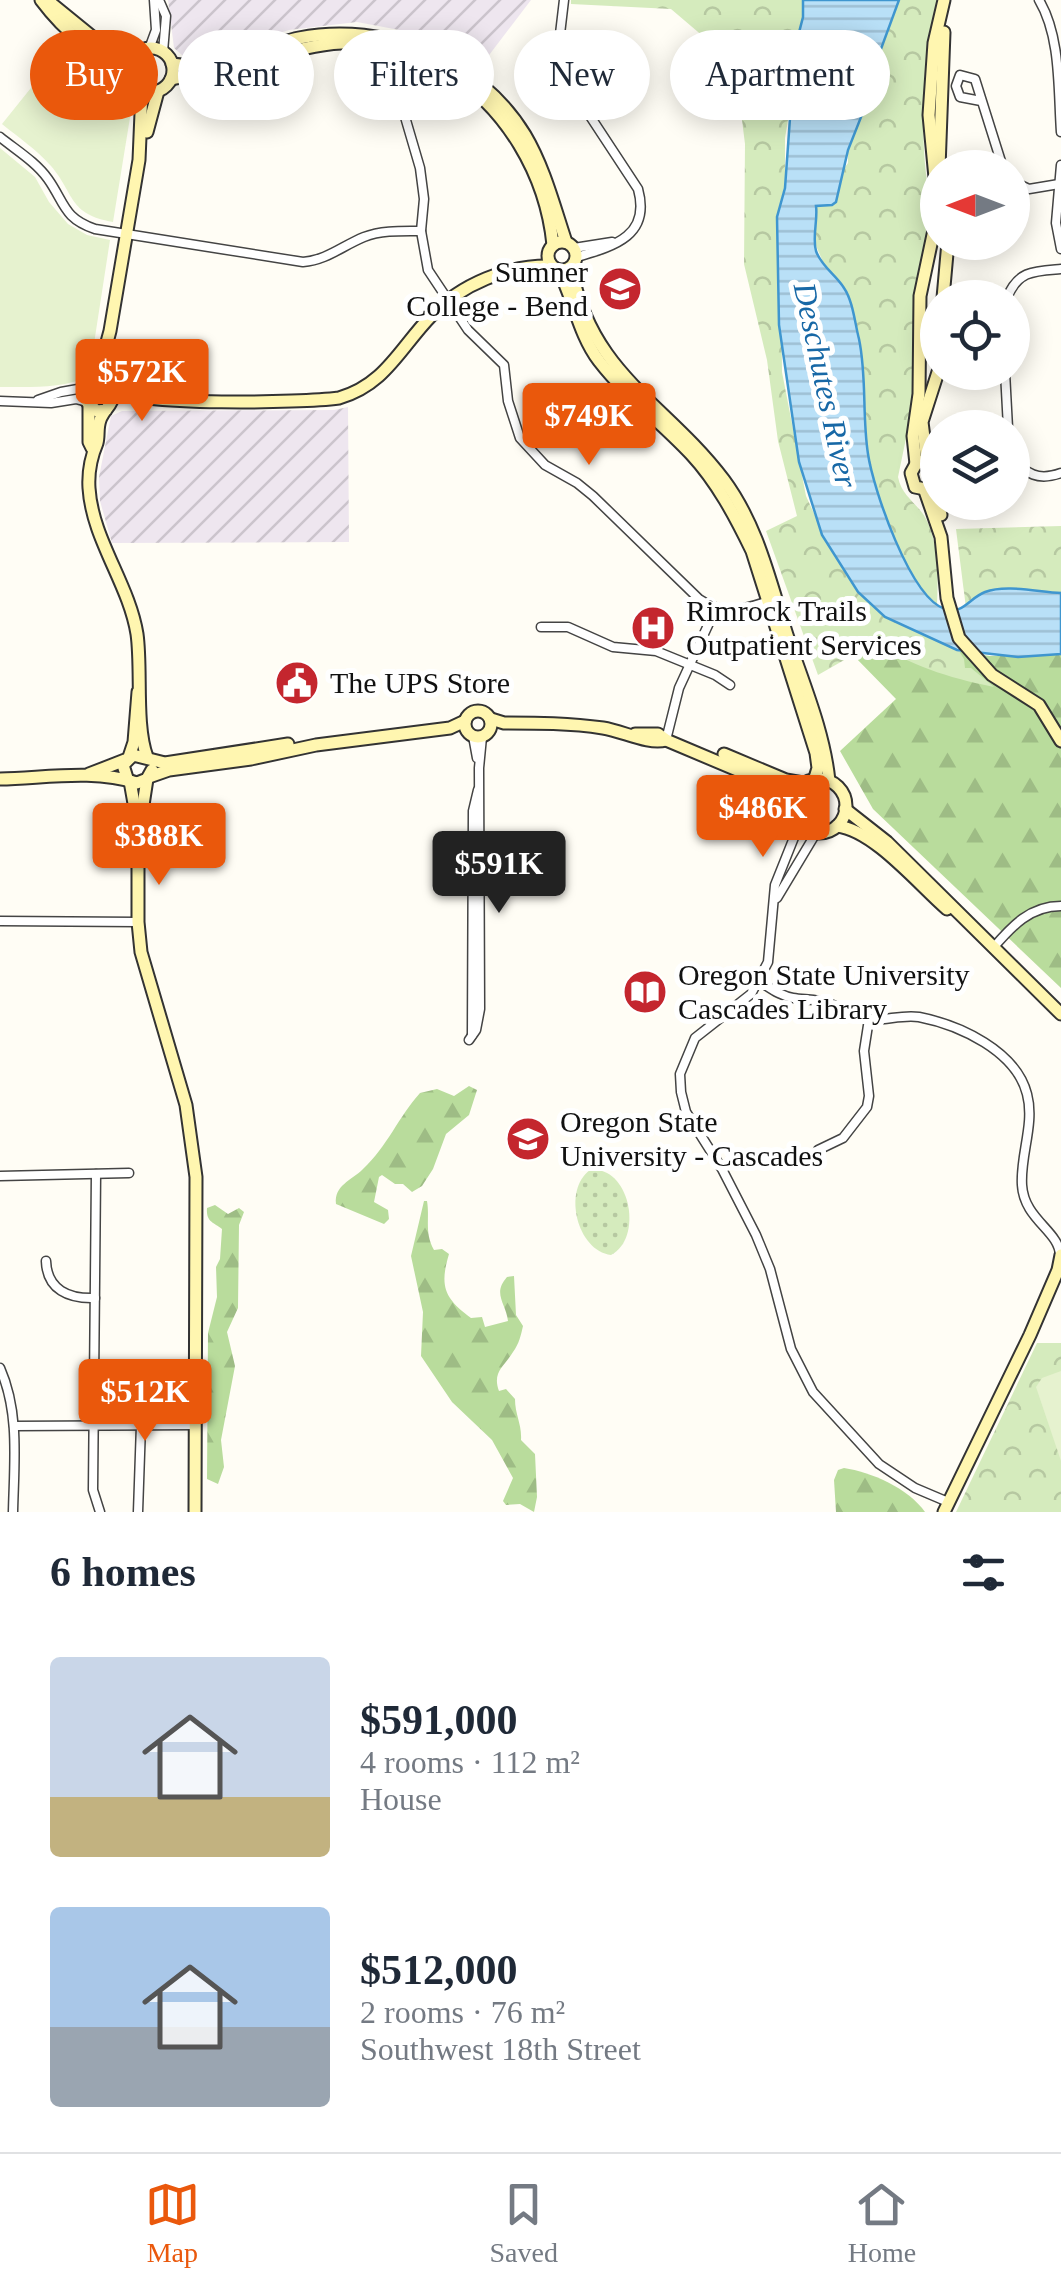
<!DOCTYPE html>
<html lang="en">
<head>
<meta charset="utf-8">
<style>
  body { margin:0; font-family:"Times New Roman",serif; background:#f2f2f3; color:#1f2937; height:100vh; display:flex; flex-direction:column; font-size:38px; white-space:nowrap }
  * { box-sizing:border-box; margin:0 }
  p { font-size:32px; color:#747a83 }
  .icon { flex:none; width:55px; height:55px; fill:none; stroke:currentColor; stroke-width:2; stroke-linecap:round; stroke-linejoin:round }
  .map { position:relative; height:1512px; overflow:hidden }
  .details { display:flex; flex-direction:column; background:#fff; flex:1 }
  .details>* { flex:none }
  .hud { position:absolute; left:30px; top:30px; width:1002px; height:90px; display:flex; gap:20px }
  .needle { width:65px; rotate:270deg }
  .buttons { position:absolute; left:920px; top:150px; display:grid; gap:20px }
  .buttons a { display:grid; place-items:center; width:110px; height:110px; border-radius:50%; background:#fff; box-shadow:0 5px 25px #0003; font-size:50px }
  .price { position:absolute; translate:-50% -85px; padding:0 22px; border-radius:10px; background:#ea580c; color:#fff; font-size:32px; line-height:65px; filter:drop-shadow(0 2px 5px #0008) }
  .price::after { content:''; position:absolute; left:50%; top:60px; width:30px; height:22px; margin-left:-15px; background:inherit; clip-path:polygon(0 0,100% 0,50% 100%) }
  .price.active { background:#222; color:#fff }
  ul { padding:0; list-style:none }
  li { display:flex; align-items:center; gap:30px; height:250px; padding:0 50px }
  li span { display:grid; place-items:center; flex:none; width:280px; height:200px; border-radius:10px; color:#555 }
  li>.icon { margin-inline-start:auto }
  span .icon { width:120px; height:120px; fill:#fffc; stroke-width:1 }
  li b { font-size:42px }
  h2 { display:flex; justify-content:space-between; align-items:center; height:120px; padding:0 50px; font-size:42px }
  .tag { padding:0 35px; border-radius:45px; background:#fff; box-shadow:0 5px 25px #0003; font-size:35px; line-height:90px }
  .tag.active { background:#ea580c; color:#fff }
  .tabs { display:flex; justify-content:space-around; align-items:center; height:140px; border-top:2px solid #e0e1e3; background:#fff; font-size:28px; color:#747a83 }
  .tabs a { display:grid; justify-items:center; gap:5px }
  .tabs .active { color:#ea580c }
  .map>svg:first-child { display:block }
  .industrial { fill:url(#industrial-furrows) }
  .grass { fill:url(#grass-dots) }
  .forest { fill:url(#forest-firs) }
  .park { fill:url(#park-crowns) }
  .pitch { fill:#e6f2cf }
  .water { fill:url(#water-rules); stroke:#3f96cf; stroke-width:2.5 }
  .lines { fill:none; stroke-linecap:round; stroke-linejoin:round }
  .street-casing { stroke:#444; stroke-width:11 }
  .secondary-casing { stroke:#333; stroke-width:15 }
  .street { stroke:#fff; stroke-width:8 }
  .secondary { stroke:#fff6b0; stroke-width:11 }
  .labels { text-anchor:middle; stroke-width:10; stroke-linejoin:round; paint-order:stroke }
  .poi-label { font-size:30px; fill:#111; stroke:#fff; text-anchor:start }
  .water-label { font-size:32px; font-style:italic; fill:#1768a6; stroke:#fff }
</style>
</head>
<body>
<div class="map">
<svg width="1061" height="1512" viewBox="0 0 1061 1512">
  <defs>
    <pattern id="industrial-furrows" width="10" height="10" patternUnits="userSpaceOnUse" patternTransform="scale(2.5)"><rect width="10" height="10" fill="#eee6ef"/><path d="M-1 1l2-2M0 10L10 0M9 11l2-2" fill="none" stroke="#cbc4cc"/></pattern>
    <pattern id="grass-dots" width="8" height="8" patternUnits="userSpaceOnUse" patternTransform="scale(2.5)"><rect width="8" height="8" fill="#d5ebbd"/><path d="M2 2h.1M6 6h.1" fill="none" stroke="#b6c8a1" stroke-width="1.8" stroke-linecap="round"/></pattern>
    <pattern id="forest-firs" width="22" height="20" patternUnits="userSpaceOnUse" patternTransform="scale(2.5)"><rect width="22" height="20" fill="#b9dc9c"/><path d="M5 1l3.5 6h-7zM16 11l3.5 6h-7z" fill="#9ebc85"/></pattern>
    <pattern id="park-crowns" width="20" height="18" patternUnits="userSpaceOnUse" patternTransform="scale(2.5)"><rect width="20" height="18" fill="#d5ebbd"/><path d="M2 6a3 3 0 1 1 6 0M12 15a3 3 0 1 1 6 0" fill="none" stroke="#b6c8a1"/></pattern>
    <pattern id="water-rules" width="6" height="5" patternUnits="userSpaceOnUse" patternTransform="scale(2.5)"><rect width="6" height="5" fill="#b9e0f7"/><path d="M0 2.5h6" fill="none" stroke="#9ebfd3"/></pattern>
  </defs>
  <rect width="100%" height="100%" fill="#fffdf5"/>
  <g class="industrial">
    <polygon points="168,0 531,0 480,67 426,35 357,22 289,30 212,54 183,56 174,48"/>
    <polygon points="348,407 349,542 112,543 100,501 99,477 111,416 122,411 334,410"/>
  </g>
  <path class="grass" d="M 590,1170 C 630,1165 644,1238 611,1255 C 577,1251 562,1190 590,1170 Z"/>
  <g class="forest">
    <polygon points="870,639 990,656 1061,654 1061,988 873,809 840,751 896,699 853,655"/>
    <path d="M 469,1086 L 477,1090 L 469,1115 L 446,1134 L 433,1169 L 422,1186 L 412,1192 L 403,1184 L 395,1184 L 382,1175 L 379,1177 L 374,1202 L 388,1210 L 389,1219 L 384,1224 L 336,1204 C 334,1185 351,1181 363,1169 C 387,1147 399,1116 420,1093 L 437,1089 L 454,1096 Z"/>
    <path d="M 424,1201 L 427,1201 C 430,1218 424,1232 434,1250 L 442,1249 L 449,1254 C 439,1287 445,1299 471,1318 L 482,1317 L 485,1327 L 508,1321 C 506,1303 492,1294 507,1277 L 514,1276 L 516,1315 L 523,1326 C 521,1335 519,1344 513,1352 C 504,1367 492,1372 499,1391 L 506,1389 L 515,1399 C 515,1415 522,1424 521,1440 L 535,1454 L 537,1497 L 534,1512 L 520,1504 L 506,1505 L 503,1501 L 513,1478 L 492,1440 L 452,1402 L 421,1356 L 423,1312 L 411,1256 Z"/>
    <path d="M 215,1205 L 228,1214 L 239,1208 L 244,1212 L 239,1225 L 238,1308 L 227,1332 L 235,1366 L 221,1440 L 224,1467 L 218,1484 L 207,1479 L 208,1333 L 217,1297 L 216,1267 L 220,1259 L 222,1229 C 213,1222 206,1222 207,1208 Z"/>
    <path d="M 844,1468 C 871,1472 908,1488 925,1512 L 836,1512 L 834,1480 L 838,1470 Z"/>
  </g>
  <g class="park">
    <path d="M 571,0 L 808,0 L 785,138 L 785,184 L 778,212 L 777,238 L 781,276 L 782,372 L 806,496 L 817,520 L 954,643 L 964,659 L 965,668 L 971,668 L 994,687 C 945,677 913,666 870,640 L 853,655 L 818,675 L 766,531 L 797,516 L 778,441 L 767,360 L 744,264 L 745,144 L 740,104 L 718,49 L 671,9 L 571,4 Z"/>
    <path d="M 894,0 L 937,0 C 935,13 930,26 928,39 C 923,82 919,167 933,207 L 915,337 L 915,395 L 898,477 C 902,498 920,504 928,523 C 939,548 938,578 937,605 L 941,608 L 924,603 L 874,500 L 834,287 L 813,239 L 816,206 L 848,163 L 848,150 L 865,106 Z"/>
    <polygon points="1061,526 1061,606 966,608 956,529"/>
    <polygon points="1037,1343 1061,1343 1061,1512 956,1512"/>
  </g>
  <g class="pitch">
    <path d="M 67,43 C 91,61 119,68 134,93 L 113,222 C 68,214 75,194 51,166 C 37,150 18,137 2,124 Z"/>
    <path d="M 0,148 L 35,177 L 49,202 L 68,224 L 87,235 L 110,240 L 89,376 C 63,389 29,387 0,387 Z"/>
    <polygon points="1061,1371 1061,1461 1036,1387 1042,1378"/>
  </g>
  <path class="water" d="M 803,0 L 899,0 L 871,76 L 865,107 L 848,150 L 836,202 L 832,205 L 816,206 C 818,220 812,237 816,251 C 821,266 836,275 844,288 C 853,301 855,324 859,339 C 867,377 862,416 868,454 C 873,488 910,598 945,609 C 963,615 969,598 985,592 C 1006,584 1038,592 1061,593 L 1061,654 L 1018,657 L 957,650 L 885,617 L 858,592 L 822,535 L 799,462 L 779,325 L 777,217 L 785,188 L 795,48 L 803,17 Z"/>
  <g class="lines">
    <defs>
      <g id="street">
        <polyline points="159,0 166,16 163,52"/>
        <path d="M 564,0 L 558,51 L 563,75 L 638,189 C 651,236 614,246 577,257"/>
        <path d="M 1039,0 C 1061,37 1058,89 1061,132"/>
        <polyline points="149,49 156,30 154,0"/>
        <path d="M 412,50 L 405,71 L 403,110 L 420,168 L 424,199 L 421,231 L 428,270 L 468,330 L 504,365 L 508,401 L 520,438 L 545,465 L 577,483 L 593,496 L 699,599 C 724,616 742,610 769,601"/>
        <polyline points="981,101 960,97 956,86 960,75 975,79 1003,168"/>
        <path d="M 0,137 C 16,150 36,162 48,179 C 65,203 63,218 95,229 L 303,262 C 327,260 342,246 364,237 C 382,230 402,231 421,231"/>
        <polyline points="1061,165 1056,223 1061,249"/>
        <polyline points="1012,181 1029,189 1059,184"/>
        <polyline points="574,248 612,242"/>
        <path d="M 1007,298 C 1018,270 1035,271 1061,269"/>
        <polyline points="1005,372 1008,428"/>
        <polyline points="38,400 61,392 89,387"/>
        <polyline points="0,401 51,403 76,399 87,402"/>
        <path d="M 1012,455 C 1025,475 1039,481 1061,473"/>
        <polyline points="541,627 568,627 613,647 656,651 715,675 730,685"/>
        <polyline points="473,736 477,758"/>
        <polyline points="666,740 679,688 715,610"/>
        <polyline points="799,825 775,885 768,962 751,994 695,1038 680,1074 681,1092 686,1112 722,1169 756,1235 770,1269 791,1349 813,1392 879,1464 915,1488 948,1502"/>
        <polyline points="777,898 816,833"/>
        <polyline points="0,921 138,922"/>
        <path d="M 993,948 C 1012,926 1030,906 1061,906"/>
        <path d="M 759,981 C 769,987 780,996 793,998 C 805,1000 818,999 830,1004 C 842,1008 853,1016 866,1019 C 883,1022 901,1014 919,1017 C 960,1025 1016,1051 1027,1094 C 1035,1124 1020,1155 1022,1185 C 1024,1220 1060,1231 1060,1256"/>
        <polyline points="472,1035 473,811 478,790"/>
        <polyline points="469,1040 476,1030 480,1009 479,768 482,737"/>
        <polyline points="818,1150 843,1138 867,1107 869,1096 864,1051 869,1019"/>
        <polyline points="96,1174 93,1490 100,1512"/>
        <polyline points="0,1176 129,1173"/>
        <path d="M 46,1261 C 47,1290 69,1299 95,1298"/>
        <path d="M 0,1368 C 20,1413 14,1464 13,1512"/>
        <polyline points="14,1426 196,1425"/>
        <polyline points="138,1512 141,1425"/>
      </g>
      <g id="secondary">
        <path d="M 41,0 C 68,36 91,50 130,72"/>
        <polyline points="47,0 106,48 134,57"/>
        <circle cx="151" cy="70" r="22"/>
        <path d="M 172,64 C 216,71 257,47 299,38 C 384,21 479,59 525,135 C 544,167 554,206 566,242"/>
        <path d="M 446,70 C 506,107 546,174 553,245"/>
        <path d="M 171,79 C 186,75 202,76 217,72 C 302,52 341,24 429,61"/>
        <polyline points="147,132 158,91"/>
        <polyline points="939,168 944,32"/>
        <polyline points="938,209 929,115 934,43 944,0"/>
        <circle cx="562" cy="256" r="14"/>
        <path d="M 571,268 C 592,376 664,401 724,480 C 758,526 770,582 787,635 C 803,683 824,731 829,781"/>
        <path d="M 559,271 C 574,300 579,335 599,361 C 626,396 661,422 691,454 C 717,482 735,516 752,551 L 816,753 L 818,768 L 814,781"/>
        <polyline points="943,298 948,242"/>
        <polyline points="96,383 110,331 139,160 142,90"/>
        <path d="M 112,390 C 140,406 301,403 339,398 C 385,385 400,348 431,316 C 461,284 508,265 551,266"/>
        <polyline points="89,406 89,442 92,448"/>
        <path d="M 106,410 L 97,411 L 87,402 L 87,392 L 92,384 L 106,384 L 114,394 C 112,406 104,409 100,420 C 97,428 99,436 97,443 C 91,457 88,472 89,488 C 92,539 129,584 137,634 C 142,669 135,725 147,757"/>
        <polyline points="927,461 922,422 938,372"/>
        <polyline points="916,464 913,436 919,394 920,296 938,211"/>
        <polyline points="935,488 941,515"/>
        <polyline points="930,490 915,487 911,473 916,464 923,461 938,467"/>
        <polyline points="925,491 941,537 947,598 959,638 992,675 1039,705 1061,741"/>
        <circle cx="478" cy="724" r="13"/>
        <path d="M 491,719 L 504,723 C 537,723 570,723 603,728 C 623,731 648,745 666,740"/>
        <polyline points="635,734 658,734 666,740 782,789 792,800"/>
        <polyline points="724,754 786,780 803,783"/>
        <polyline points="129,757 134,742 138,692"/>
        <polyline points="89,774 125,760"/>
        <polyline points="149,777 169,770 251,759 316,745 450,728 465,721"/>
        <polyline points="127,778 123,765 133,755 165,763 288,744"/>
        <path d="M 0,779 C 46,778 93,769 137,783 L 147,779 L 152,770"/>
        <circle cx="819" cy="806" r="27"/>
        <polyline points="130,781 138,826 138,922 141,952 186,1105 196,1177 195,1512"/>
        <polyline points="845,809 887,842 1061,1014"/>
        <polyline points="141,818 147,779"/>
        <path d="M 837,826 C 874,830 919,885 947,909"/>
        <polyline points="944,1512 1030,1335 1058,1270 1061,1255"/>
      </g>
    </defs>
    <use href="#street" class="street-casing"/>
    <use href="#secondary" class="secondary-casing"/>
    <use href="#street" class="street"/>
    <use href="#secondary" class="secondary"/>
  </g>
  <defs>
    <symbol id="university-disc" viewBox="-11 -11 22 22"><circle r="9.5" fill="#c4262e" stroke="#fff"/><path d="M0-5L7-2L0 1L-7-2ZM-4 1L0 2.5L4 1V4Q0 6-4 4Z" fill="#fff"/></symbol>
    <symbol id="hospital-disc" viewBox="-11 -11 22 22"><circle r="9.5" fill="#c4262e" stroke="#fff"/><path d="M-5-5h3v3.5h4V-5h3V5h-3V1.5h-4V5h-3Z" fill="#fff"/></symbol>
    <symbol id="civic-disc" viewBox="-11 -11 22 22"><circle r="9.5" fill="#c4262e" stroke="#fff"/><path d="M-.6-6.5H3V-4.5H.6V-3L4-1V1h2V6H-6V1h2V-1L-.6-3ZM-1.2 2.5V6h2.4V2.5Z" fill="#fff"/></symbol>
    <symbol id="library-disc" viewBox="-11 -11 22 22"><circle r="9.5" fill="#c4262e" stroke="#fff"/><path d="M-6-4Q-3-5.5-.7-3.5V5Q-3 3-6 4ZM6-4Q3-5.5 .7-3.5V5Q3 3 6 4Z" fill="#fff"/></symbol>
  </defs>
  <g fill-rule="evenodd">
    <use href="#university-disc" x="595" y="264" width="50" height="50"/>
    <use href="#hospital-disc" x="628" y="603" width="50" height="50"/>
    <use href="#civic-disc" x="272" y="658" width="50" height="50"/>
    <use href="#library-disc" x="620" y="967" width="50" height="50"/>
    <use href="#university-disc" x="503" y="1114" width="50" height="50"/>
  </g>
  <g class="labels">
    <g class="poi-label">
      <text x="588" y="282" text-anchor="end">Sumner<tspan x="588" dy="34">College - Bend</tspan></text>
      <text x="686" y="621">Rimrock Trails<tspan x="686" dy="34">Outpatient Services</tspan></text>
      <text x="330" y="693">The UPS Store</text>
      <text x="678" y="985">Oregon State University<tspan x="678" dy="34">Cascades Library</tspan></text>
      <text x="560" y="1132">Oregon State<tspan x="560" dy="34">University - Cascades</tspan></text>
    </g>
    <g class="water-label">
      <text transform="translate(826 385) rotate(78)" y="11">Deschutes River</text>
    </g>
  </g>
</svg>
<div class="buttons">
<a><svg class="needle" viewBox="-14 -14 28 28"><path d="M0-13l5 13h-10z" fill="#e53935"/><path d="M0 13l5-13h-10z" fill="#747a83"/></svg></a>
<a><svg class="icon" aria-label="locate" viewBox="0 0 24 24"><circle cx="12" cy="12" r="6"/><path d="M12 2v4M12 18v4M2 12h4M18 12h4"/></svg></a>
<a><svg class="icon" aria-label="layers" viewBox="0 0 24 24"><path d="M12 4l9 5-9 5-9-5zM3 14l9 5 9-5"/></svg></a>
</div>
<b class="price" style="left:142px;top:424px">$572K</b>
<b class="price" style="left:589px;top:468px">$749K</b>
<b class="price" style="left:763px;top:860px">$486K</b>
<b class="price" style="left:159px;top:888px">$388K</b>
<b class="price active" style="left:499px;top:916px">$591K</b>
<b class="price" style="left:145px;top:1444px">$512K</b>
<div class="hud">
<a class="tag active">Buy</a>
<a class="tag">Rent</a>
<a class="tag">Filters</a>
<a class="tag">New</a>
<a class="tag">Apartment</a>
</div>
</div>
<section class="details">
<h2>6 homes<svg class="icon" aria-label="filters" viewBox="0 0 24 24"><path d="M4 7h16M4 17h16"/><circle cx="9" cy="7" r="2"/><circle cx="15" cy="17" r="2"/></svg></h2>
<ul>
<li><span style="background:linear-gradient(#c9d6e8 70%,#c2b280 0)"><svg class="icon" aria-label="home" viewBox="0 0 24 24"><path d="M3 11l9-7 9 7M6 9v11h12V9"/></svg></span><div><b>$591,000</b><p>4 rooms · 112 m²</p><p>House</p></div></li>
<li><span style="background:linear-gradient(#a9c7e8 60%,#9aa5b1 0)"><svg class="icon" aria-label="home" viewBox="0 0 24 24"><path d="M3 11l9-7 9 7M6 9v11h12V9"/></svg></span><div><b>$512,000</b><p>2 rooms · 76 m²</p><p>Southwest 18th Street</p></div></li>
</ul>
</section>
<nav class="tabs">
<a class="active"><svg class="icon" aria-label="map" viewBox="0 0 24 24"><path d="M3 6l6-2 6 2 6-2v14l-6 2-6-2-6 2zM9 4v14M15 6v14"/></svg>Map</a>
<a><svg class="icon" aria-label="saved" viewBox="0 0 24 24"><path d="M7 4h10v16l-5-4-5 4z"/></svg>Saved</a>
<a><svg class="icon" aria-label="home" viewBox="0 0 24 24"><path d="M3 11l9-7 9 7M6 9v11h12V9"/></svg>Home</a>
</nav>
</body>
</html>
